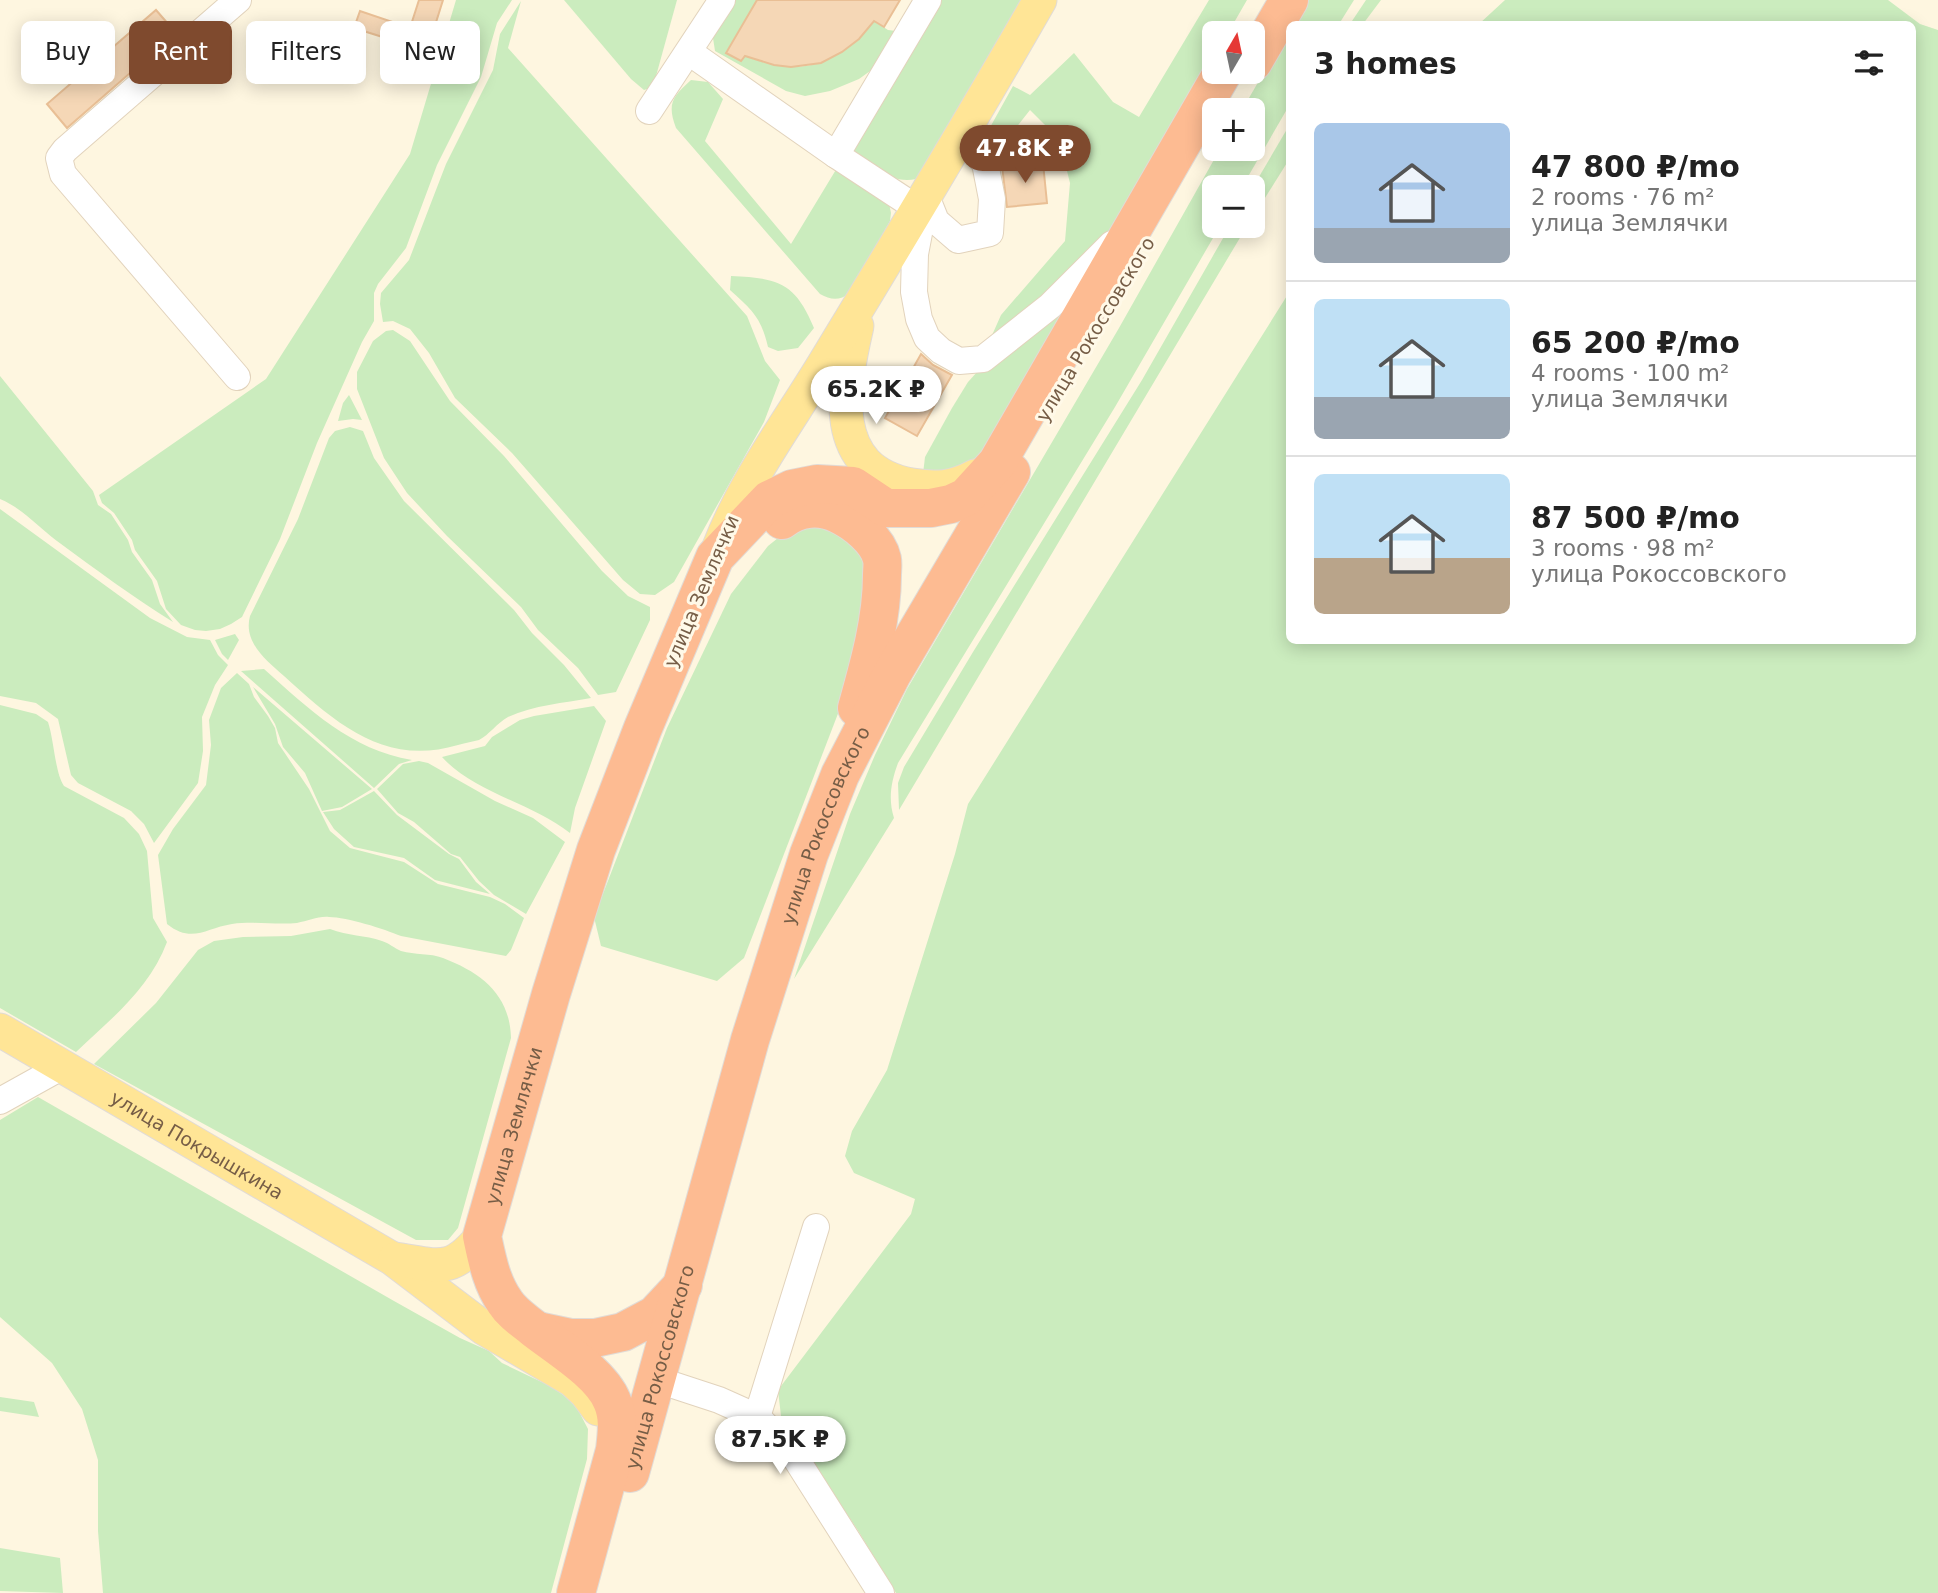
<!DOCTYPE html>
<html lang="en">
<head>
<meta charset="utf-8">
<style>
  body { margin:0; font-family:"DejaVu Sans",sans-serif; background:#f6f6f6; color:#222; height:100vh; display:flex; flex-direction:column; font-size:26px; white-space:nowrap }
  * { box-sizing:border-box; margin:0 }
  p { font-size:23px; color:#767676 }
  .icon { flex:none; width:38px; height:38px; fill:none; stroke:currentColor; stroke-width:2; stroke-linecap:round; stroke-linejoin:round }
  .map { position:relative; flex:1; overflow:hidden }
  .details { position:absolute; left:1286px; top:21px; width:630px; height:623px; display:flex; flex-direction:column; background:#fff; border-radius:10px; box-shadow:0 4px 18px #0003 }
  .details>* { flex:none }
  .guide { position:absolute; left:21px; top:21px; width:665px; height:63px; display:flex; gap:14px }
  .needle { width:46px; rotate:9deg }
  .tools { position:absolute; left:1202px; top:21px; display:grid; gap:14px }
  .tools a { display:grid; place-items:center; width:63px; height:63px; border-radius:10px; background:#fff; box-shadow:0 4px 18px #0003; font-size:35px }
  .price { position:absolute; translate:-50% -60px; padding:0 16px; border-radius:24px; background:#fff; color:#222; font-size:23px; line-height:46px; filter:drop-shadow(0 2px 4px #0008) }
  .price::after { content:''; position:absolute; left:50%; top:42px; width:21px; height:16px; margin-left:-10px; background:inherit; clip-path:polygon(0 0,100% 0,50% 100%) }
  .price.selected { background:#7f4a2e; color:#fff }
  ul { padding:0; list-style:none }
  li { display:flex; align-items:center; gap:21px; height:175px; padding:0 28px }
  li+li { border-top:2px solid #e0e0e0 }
  li span { display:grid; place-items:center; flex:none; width:196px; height:140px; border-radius:10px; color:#555 }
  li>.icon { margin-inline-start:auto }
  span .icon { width:84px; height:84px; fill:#fffc; stroke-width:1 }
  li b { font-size:30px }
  h2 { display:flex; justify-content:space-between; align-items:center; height:84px; padding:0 28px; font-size:30px }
  .pill { padding:0 24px; border-radius:10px; background:#fff; box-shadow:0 4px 18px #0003; font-size:24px; line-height:63px }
  .pill.selected { background:#7f4a2e; color:#fff }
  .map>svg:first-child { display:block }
  .green { fill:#cbecbe }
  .building { fill:#f5d7b6; stroke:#e9bf95; stroke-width:2 }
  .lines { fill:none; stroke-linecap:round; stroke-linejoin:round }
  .minor-casing { stroke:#e2d3bc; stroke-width:28 }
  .major-casing { stroke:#e1dbd6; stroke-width:35 }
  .highway-casing { stroke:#e1dbd6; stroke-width:40 }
  .minor { stroke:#fff; stroke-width:26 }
  .major { stroke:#ffe596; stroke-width:33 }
  .highway { stroke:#fdbb92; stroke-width:38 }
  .labels { text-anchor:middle; stroke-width:6; stroke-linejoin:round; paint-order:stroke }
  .street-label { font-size:19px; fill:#765d46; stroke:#fff9e8 }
</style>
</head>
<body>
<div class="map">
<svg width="1938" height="1593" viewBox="0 0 1938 1593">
  <rect width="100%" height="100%" fill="#fef6e0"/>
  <g class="green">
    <polygon points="456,0 512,0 497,23 481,77 437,165 406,248 378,284 374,293 374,321 362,342 317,443 280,539 242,617 231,624 220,629 206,631 195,630 181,625 166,609 157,581 135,550 132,540 114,513 102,503 99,495 266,379 410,154"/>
    <polygon points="564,0 677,0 653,87 644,90 631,79"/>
    <path d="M 735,0 L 757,0 L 726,52 L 741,61 L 745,56 C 803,78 836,66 874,21 L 888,30 L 904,32 L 884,61 L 859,79 L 830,91 L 805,96 L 786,91 L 715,51 L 713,38 Z"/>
    <path d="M 937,0 L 1025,0 L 916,179 C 891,185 869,164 848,151 Z"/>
    <polygon points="1209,0 1247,0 1228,33 1214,33 1214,57 1130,205 1098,247 989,342 1001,315 1065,241 1070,183 1059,139 1030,110 1003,144 988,131 1013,86 1030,95 1074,53 1113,102 1139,117"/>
    <polygon points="1305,0 1354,0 1339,24 1291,24"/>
    <polygon points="1366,0 1381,0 1363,24 1350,24"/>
    <polygon points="1505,0 1888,0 1920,24 1938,30 1938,1593 896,1593 857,1529 781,1416 778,1390 911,1214 915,1199 854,1173 845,1156 852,1131 887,1070 955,854 968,804 1290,291 1290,640 1913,640 1913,24 1479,24"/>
    <polygon points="521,1 508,48 747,316 765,361 780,380 764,422 674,582 655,595 640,594 623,580 512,453 455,398 429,353 410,329 393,321 383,322 380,304 381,293 409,260 446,164 493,70 500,34"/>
    <path d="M 1290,27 L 1290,104 L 1242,187 L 1214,187 L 1214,226 L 1220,226 L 1115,407 L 898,763 C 891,782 888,799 894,818 L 794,979 L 850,814 L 875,755 L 907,689 L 1119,328 L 1220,149 L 1253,149 L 1253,110 L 1242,110 Z"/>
    <path d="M 691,80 L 708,82 L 723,99 L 705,141 L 791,244 L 837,168 L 889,203 L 891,213 L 890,221 L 850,293 C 839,301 831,300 820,294 L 676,128 C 667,104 672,97 691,80 Z"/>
    <polygon points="1290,124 1290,158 1253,217 1253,187"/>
    <polygon points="1230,226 1247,226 899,810 898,783 904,767 973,652 1142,380"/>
    <path d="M 731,276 C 778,278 795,282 814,328 L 798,348 L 778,351 L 768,347 C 761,317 752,310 730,290 Z"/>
    <polygon points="1094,280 977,462 951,479 923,474 925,457 952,408 968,382 978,371"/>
    <polygon points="393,330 410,341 450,401 504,456 602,571 628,596 650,607 650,620 616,692 598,695 578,668 538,630 521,607 447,536 407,493 384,458 357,389 357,372 373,341 386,331"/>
    <path d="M 0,376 L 93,491 L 98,505 L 111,514 L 128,540 L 132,552 L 152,580 L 160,604 L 173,622 C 133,597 95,569 57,541 C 38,527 22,508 0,499 Z"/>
    <polygon points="349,395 362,420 353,419 338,421 343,403"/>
    <path d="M 350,427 L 363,431 L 374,458 L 404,501 L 514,610 L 532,633 L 564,665 L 591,698 C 564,703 534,705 508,717 C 497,723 489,735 479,740 C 472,742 464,743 458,745 C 384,767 336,723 284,676 C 266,660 243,642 250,616 L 298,519 L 329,438 L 335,431 Z"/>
    <polygon points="0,509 150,618 187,637 210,640 218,655 228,665 215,685 202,717 203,751 198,783 154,843 144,824 131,811 78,783 71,775 58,719 36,703 0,696"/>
    <polygon points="820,519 854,537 873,567 859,659 744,958 717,981 601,946 594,917 667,728 731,594 768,546 793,526"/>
    <polygon points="235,634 239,640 228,660 222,654 215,640"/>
    <path d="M 264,669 C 309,709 351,750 412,760 L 399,764 L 374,788 L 241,671 Z"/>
    <path d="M 237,673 L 249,684 L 254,697 L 268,716 L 275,728 L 278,743 L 309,789 L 330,831 L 350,848 L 404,862 L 438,884 L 490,897 L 505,904 L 524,918 L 511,950 L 506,956 L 401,936 C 384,929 347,917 329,917 C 318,916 308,921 297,923 C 276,925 254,921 232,924 C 206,928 192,944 167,924 L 158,855 L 173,829 L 206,785 L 211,745 L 209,720 L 221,688 Z"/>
    <polygon points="253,687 372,789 342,807 322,811 305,773 283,747 275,724"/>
    <path d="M 0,705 L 36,714 L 48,722 C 54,740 55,773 64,786 L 124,818 L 139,834 L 147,851 L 153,918 L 167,942 C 150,988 111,1019 76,1052 L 0,1008 Z"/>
    <path d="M 594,706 L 606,721 L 575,808 L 570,833 C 532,803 473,792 442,757 L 485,746 L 492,737 L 520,720 L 534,716 Z"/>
    <polygon points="419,761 428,763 495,801 533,818 565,842 526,914 494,895 479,881 460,857 451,854 414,822 398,813 377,789 403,764"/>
    <polygon points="374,791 397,815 449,854 459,859 476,882 490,894 435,880 404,858 354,847 334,829 323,812 340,810"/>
    <path d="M 330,929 C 348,936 365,935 382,941 C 389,943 394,948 401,951 C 415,955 430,953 443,958 C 482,973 510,995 511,1038 L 458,1228 L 448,1240 L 416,1240 L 94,1064 L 156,1003 L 198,950 L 214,941 L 243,937 L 291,936 Z"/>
    <polygon points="38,1097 394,1301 460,1338 489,1351 502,1363 550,1386 574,1402 588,1429 587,1459 551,1593 103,1593 98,1531 98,1460 82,1409 52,1363 0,1317 0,1120"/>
    <polygon points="0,1397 34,1402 39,1417 0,1411"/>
    <polygon points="0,1548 60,1558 63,1593 0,1591"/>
  </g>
  <g class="building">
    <polygon points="419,0 443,0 427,51 354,28 360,11 410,28"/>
    <polygon points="757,0 900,0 884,27 874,21 859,39 842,52 821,63 791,67 774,65 745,56 741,61 726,53"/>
    <polygon points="156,10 176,33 67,128 47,104"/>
    <polygon points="1043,163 1047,203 1007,207 1002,166"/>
    <polygon points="921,354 933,365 952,375 917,436 885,418"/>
  </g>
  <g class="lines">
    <defs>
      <g id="minor">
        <polyline points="689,52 836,155"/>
        <polyline points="649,111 722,0"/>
        <polyline points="926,196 936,221 958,240 990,233 992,199 985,163 961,138"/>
        <polyline points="924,207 915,254 914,292 919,319 927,338 941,351 959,361 983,359 1050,306 1112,244"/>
        <polyline points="918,209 836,155 928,0"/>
        <polyline points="237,377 63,174 59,158 65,150 238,0"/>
        <polyline points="0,1101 63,1066"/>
        <polyline points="658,1380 719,1400 757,1417 791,1451 881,1593"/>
        <polyline points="757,1417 816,1227"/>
      </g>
      <g id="major">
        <path d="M 857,326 C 843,387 827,470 912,485 C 936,489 953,488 975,476"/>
        <path d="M 719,547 C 745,480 788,423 825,362 C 898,242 970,122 1040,0"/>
        <path id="s1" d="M 0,1030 L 393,1259 L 485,1329 L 572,1380 L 586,1393 L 598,1409"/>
        <path d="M 395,1259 C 440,1266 451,1274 482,1236"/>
      </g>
      <g id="highway">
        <polyline points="1253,62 1289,0"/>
        <path d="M 782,520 C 798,507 820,505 838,514 C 855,522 878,540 882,559 C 883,564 882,571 882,575 C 882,620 869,665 857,708"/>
        <polyline points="538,1331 571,1338 595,1338 623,1332 655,1315 683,1285"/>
        <path id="s2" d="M 630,1473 L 750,1040 L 809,854 L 840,775 L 892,674 L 1011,472"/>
        <path id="s3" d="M 576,1593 L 615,1450 C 617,1433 619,1417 612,1401 C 601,1373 557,1347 533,1328 C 523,1320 512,1313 505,1302 C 491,1282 487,1259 482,1236 L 551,994 L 596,850 L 643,728 L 715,557 L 769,500 L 792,489 L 817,484 L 853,486 L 886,508 L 931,508 L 951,504 L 966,497 L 997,463 L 1223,72"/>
      </g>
    </defs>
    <use href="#minor" class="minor-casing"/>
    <use href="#major" class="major-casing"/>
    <use href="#highway" class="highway-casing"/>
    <use href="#minor" class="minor"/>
    <use href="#major" class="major"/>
    <use href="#highway" class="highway"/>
  </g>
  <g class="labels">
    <g class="street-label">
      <text transform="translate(1095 329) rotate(-59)" y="7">улица Рокоссовского</text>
      <text transform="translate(701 591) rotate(-67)" y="7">улица Землячки</text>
      <text dy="7" stroke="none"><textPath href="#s2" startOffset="677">улица Рокоссовского</textPath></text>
      <text dy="7" stroke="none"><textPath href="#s3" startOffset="530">улица Землячки</textPath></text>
      <text dy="7" stroke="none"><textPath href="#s1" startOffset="228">улица Покрышкина</textPath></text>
      <text dy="7" stroke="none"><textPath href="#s2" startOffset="110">улица Рокоссовского</textPath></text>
    </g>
  </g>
</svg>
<div class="tools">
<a><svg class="needle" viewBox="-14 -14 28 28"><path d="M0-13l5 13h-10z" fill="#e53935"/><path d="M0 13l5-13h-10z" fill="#767676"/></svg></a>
<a>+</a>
<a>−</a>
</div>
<b class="price selected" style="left:1025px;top:185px">47.8K ₽</b>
<b class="price" style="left:876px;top:426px">65.2K ₽</b>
<b class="price" style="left:780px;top:1476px">87.5K ₽</b>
<div class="guide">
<a class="pill">Buy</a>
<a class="pill selected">Rent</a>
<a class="pill">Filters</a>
<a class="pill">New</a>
</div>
<section class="details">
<h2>3 homes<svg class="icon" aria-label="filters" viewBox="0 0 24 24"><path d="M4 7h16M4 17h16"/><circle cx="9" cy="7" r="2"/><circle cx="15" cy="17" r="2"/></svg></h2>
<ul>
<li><span style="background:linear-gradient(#a9c7e8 75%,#9aa5b1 0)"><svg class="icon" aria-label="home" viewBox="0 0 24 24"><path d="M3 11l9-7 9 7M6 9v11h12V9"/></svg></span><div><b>47 800 ₽/mo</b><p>2 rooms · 76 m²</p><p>улица Землячки</p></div></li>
<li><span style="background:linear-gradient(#bfe0f5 70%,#9aa5b1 0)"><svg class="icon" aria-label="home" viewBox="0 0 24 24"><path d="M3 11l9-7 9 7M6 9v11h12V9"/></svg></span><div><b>65 200 ₽/mo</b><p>4 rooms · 100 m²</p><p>улица Землячки</p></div></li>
<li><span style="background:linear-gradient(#bfe0f5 60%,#b9a48a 0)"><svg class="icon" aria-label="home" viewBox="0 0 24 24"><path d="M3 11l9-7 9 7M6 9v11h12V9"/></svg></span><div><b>87 500 ₽/mo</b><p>3 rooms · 98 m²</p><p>улица Рокоссовского</p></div></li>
</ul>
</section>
</div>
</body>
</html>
